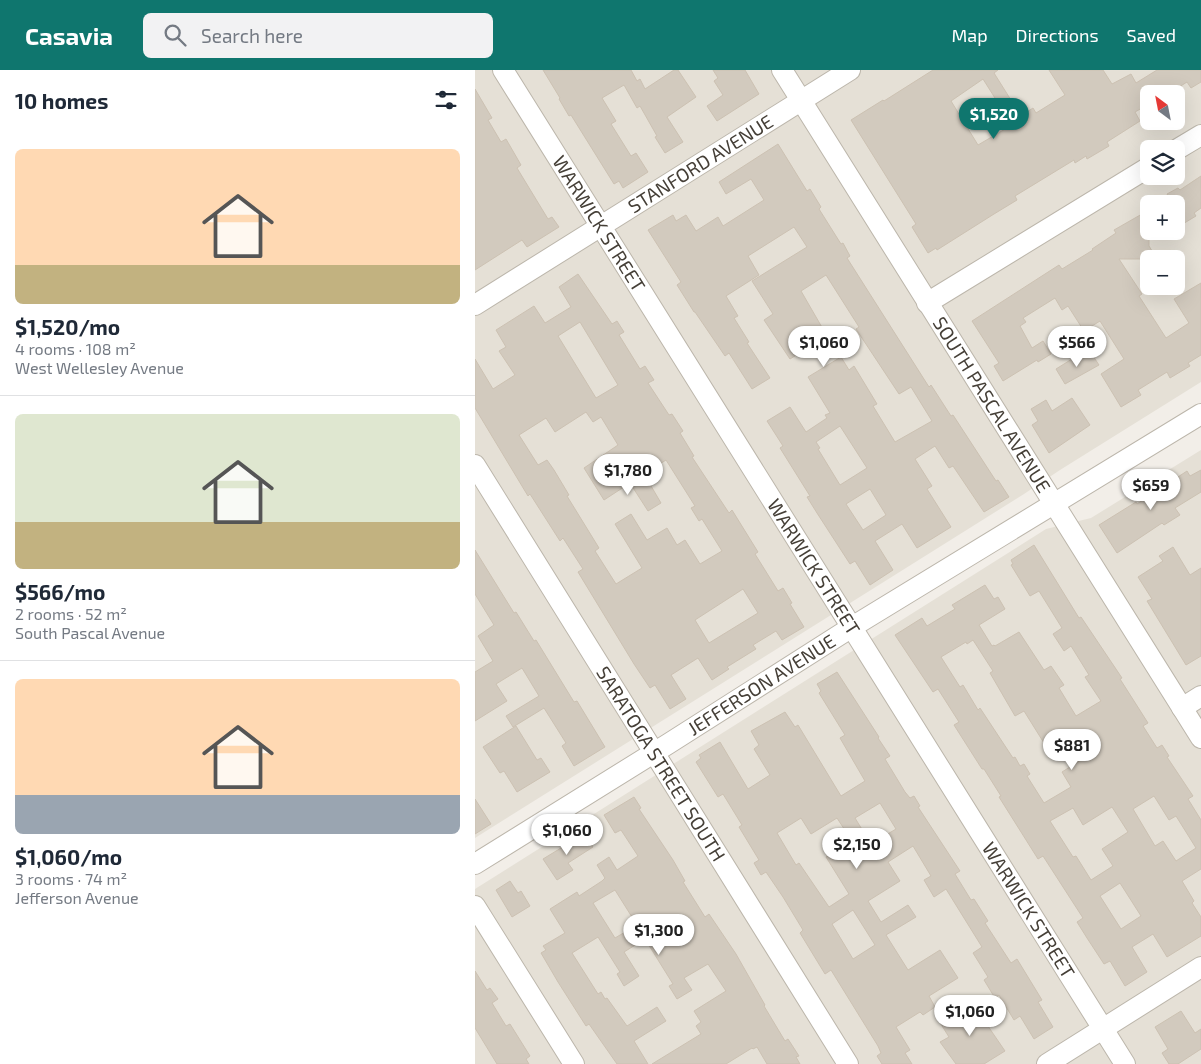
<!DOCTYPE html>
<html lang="en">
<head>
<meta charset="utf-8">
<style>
  body { margin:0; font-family:"Exo 2",sans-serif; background:#f2f2f3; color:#1f2937; height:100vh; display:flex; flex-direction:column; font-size:19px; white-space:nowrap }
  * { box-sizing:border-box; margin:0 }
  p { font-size:16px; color:#747a83 }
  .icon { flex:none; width:28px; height:28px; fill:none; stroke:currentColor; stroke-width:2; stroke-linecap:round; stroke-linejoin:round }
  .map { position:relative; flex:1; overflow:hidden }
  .panel { display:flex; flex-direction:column; background:#fff; width:475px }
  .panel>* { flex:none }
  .needle { width:32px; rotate:328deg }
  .tools { position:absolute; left:665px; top:15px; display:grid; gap:10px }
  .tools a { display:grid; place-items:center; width:45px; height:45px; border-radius:8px; background:#fff; box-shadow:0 5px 20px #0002; font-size:25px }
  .price { position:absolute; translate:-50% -42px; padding:0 11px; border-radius:18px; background:#fff; color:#222; font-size:16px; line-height:32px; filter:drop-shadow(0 1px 2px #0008) }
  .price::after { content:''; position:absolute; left:50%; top:30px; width:15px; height:11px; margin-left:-8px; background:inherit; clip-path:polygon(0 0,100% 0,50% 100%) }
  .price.selected { background:#0f766e; color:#fff }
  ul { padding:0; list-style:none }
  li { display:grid; align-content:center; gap:10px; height:265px; padding:0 15px }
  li+li { border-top:1px solid #e0e1e3 }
  li span { display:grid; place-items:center; height:155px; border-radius:8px; color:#555 }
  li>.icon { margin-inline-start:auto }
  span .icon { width:90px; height:90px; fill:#fffc; stroke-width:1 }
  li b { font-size:21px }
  h2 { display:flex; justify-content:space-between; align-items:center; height:60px; padding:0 15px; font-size:21px }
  header { display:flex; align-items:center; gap:30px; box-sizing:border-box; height:70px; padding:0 25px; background:#0f766e; color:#fff }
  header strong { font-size:24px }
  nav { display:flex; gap:28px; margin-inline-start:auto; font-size:18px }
  .search { width:350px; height:45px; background:#f2f2f3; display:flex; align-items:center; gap:12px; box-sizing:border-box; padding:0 18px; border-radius:8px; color:#747a83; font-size:19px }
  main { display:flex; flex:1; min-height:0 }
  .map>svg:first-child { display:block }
  .residential { fill:#e5e0d6; fill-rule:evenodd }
  .building { fill:#d2cabe; stroke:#ccc1b2; fill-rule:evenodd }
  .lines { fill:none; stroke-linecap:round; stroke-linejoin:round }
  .minor-casing { stroke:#bcb6ab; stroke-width:22 }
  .minor { stroke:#fff; stroke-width:20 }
  .labels { text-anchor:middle; stroke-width:5; stroke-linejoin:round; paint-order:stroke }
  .street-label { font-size:19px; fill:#453f37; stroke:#fff }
</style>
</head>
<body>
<header>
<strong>Casavia</strong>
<div class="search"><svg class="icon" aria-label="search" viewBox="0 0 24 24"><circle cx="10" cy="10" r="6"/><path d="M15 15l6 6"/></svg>Search here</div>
<nav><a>Map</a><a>Directions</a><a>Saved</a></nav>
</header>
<main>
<section class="panel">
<h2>10 homes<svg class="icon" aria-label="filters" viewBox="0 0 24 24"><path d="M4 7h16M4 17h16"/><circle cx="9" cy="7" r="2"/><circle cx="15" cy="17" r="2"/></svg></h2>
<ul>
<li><span style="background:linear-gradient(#ffd9b3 75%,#c2b280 0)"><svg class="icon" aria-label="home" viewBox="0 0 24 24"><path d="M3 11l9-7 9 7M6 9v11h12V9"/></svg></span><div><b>$1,520/mo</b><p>4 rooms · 108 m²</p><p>West Wellesley Avenue</p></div></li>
<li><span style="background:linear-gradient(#dfe7d0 70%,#c2b280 0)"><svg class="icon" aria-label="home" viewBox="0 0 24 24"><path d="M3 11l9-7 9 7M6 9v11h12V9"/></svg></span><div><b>$566/mo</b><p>2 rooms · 52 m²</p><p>South Pascal Avenue</p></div></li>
<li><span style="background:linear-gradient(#ffd9b3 75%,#9aa5b1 0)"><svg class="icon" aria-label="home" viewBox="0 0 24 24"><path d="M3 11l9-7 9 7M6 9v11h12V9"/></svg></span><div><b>$1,060/mo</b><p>3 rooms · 74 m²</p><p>Jefferson Avenue</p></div></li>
</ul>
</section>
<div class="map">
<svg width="726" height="994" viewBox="0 0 726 994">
  <rect width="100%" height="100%" fill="#f2eee8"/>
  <g class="residential">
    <path d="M 0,0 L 726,0 L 726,312 L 585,400 L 549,424 L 0,768 ZM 674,24 L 701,24 L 701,51 L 674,51 ZM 674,79 L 701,79 L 701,106 L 674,106 ZM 674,134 L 701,134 L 701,161 L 674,161 ZM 674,189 L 701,189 L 701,216 L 674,216 Z"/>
    <polygon points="726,380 726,994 0,994 0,819 571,459 616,448"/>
  </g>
  <g class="building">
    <polygon points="68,0 156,0 162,11 165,9 170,19 199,0 203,0 221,27 192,47 208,72 190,83 180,67 182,66 165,36 162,38 149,15 127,28 141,51 136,54 156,86 161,83 173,102 148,118 144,111 139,114 96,45 94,46 84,29 85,28"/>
    <polygon points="238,0 270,0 284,24 242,51 232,36 248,25 239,11 243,8"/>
    <path d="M 458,0 L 523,0 L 519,3 L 546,46 L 558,38 L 561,43 L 590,25 L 574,0 L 628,0 L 637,14 L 656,4 L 661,13 L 682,0 L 726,0 L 726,12 L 716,18 L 712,12 L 693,24 L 674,24 L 674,34 L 660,42 L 665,51 L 632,72 L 634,76 L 612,89 L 611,86 L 600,93 L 599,90 L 540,126 L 542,130 L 519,144 L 462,180 L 461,178 L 453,183 L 437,157 L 441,154 L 376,50 L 408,30 L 409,31 ZM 508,9 L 537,55 L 503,75 L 476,31 Z"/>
    <polygon points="0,19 17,48 13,50 26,72 31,69 46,95 42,98 59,126 73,149 77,147 84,157 52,177 47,170 0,200"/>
    <path d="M 303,74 L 332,121 L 335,119 L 346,137 L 344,139 L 366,174 L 368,173 L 375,186 L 372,188 L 454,317 L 456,315 L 476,346 L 478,345 L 521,411 L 523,410 L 534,427 L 509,442 L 478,396 L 474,398 L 460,376 L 440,389 L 457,416 L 452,419 L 476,457 L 442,478 L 427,454 L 400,471 L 418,500 L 395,515 L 380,491 L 375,494 L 342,443 L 332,427 L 335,426 L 305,378 L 308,376 L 292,351 L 315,337 L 331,362 L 352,348 L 350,345 L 355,343 L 333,307 L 366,287 L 374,300 L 379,296 L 402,334 L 398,336 L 420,372 L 457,351 L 436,317 L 424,324 L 381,259 L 384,257 L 351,205 L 326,221 L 352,266 L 315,289 L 289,250 L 298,244 L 277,211 L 332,177 L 319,157 L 273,186 L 284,205 L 251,226 L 263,246 L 259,248 L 274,272 L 272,273 L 295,308 L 277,319 L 254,283 L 250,286 L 220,242 L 219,242 L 202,215 L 206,212 L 173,160 L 198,145 L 201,151 L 211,145 L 221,161 L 243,147 L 248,156 L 289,130 L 276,109 L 251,124 L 244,112 ZM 365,356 L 392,398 L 365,415 L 343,379 L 345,378 L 341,372 ZM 395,419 L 411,445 L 388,460 L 371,434 Z"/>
    <polygon points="726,106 726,138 719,143 721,146 701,158 701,134 698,134 692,124 703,118 705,120"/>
    <polygon points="674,140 674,176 682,189 644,189 667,224 664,226 691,268 714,253 699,229 726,213 726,285 713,293 715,296 695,308 692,302 663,320 666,325 646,337 626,304 649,289 625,251 609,261 593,236 587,240 580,228 548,248 551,252 545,256 557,278 568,271 576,284 563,292 562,290 528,311 519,296 524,293 497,251 584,195 587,199 618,180 617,179 641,163 639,160"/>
    <path d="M 103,204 L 137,254 L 142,251 L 149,262 L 144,265 L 165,299 L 170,296 L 179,310 L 173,313 L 194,345 L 197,344 L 208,361 L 205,363 L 219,386 L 217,387 L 254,443 L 257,440 L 283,482 L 280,484 L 303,521 L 308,518 L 317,533 L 315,534 L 329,557 L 307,570 L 301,561 L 278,575 L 281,579 L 252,597 L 254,599 L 237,610 L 223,588 L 196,605 L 211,629 L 195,639 L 180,615 L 175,618 L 159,594 L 103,502 L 108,499 L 88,468 L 85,471 L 55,424 L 53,426 L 0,338 L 0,289 L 18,319 L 40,305 L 24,281 L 31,277 L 21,260 L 59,236 L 70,253 L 96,237 L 84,217 ZM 105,252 L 143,315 L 121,328 L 83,266 ZM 111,342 L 118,352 L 126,347 L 143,375 L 109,398 L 129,430 L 155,413 L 173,441 L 186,433 L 169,404 L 191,390 L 220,436 L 216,438 L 224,451 L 227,449 L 247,481 L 225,494 L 210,470 L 202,475 L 192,458 L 172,470 L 156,444 L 140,454 L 167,498 L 141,514 L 120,481 L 124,478 L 92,426 L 94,425 L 79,400 L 72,390 L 63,395 L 44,365 L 71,348 L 80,362 ZM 268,519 L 283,543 L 234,573 L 220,550 Z"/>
    <polygon points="616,283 624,295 590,314 581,299 597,289 599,293"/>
    <polygon points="597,328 615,355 574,383 557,355 563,351 556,339 571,330 577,341"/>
    <polygon points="726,400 726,422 700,438 705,445 689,455 687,453 642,483 624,455 661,432 662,434 712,401 715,406"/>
    <path d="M 559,475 L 604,548 L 606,547 L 647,608 L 645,609 L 673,653 L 668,656 L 682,678 L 687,675 L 694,686 L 692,687 L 718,726 L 713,729 L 726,750 L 726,799 L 707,811 L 719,831 L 717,833 L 726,847 L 726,866 L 692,887 L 678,864 L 657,877 L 672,902 L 650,916 L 635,891 L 629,894 L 612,868 L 602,852 L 608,848 L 568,786 L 563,789 L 524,727 L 526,726 L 509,699 L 507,699 L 479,655 L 484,652 L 463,619 L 458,622 L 420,565 L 447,548 L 452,556 L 480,539 L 477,535 L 510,515 L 519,529 L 523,527 L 530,539 L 504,555 L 517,576 L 519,575 L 520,576 L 544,562 L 569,600 L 576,596 L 589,615 L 584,618 L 601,646 L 626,631 L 610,607 L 614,605 L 596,576 L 589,581 L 578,564 L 587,558 L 564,521 L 555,526 L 536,495 L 538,494 L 536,490 ZM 498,570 L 518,601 L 515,603 L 540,646 L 549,641 L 574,681 L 593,669 L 606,690 L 587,702 L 596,717 L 569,733 L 552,706 L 555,704 L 549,694 L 545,696 L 540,687 L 538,688 L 505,638 L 503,640 L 488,615 L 485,617 L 466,587 L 491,572 L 492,574 ZM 679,726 L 694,750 L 701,746 L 721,778 L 701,791 L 688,771 L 680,776 L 658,739 ZM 637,737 L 653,762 L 627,779 L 638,796 L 616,810 L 601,786 L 598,787 L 575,751 L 598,738 L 608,755 ZM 645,813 L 666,846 L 646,859 L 625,826 Z"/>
    <polygon points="698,477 715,505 726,498 726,586 711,595 672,531 677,529 663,507 688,491 684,486"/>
    <polygon points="0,480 39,543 41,542 59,571 61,570 99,632 102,631 130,677 99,696 87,676 91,673 69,638 38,657 31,646 64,626 47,598 21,614 32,631 0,651 0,602 18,591 3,566 19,555 0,524"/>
    <path d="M 362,602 L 404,667 L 403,668 L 415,686 L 410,689 L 430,722 L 435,728 L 439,726 L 445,736 L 443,737 L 485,801 L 480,804 L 496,830 L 499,829 L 513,851 L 510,853 L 536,893 L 542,889 L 567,930 L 563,932 L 578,957 L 559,969 L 545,946 L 539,950 L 524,925 L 520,928 L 509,910 L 513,907 L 498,883 L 507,877 L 471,819 L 459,827 L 449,810 L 456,806 L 438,776 L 413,792 L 425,811 L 393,831 L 406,852 L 433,835 L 441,847 L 411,865 L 433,900 L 465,880 L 483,908 L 454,926 L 460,937 L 448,945 L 445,942 L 421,957 L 435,980 L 430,983 L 437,994 L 407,994 L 402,986 L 406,983 L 403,976 L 356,900 L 350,904 L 325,863 L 328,860 L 308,827 L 291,802 L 286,805 L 279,793 L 284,790 L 264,757 L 267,755 L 248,724 L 243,727 L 221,692 L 226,688 L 224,685 L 245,672 L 273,719 L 295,705 L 279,679 L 284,675 L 276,661 L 310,642 L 320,657 L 323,655 L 366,726 L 390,711 L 365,668 L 370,665 L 344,623 L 346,621 L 342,614 ZM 405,733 L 421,759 L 396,774 L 380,748 ZM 326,748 L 336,764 L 362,748 L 377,771 L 351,787 L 374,824 L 354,837 L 324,793 L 321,795 L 302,763 ZM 378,840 L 400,875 L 378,889 L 357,854 Z"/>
    <polygon points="41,656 62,690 66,688 75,702 42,722 29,701 25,703 8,677"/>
    <path d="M 159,727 L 166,738 L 164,739 L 198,790 L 210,811 L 208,812 L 230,847 L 234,844 L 261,884 L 290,935 L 289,936 L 310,971 L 313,969 L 324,986 L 321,987 L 325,994 L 292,994 L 282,977 L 278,979 L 277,978 L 251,994 L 177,994 L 226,964 L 221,956 L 226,952 L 219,941 L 251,921 L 233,894 L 209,908 L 217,920 L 202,929 L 194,916 L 198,914 L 170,869 L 149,882 L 164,906 L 149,916 L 142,904 L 145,902 L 123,867 L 97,883 L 123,924 L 126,922 L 130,929 L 132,928 L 152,956 L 182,937 L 191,951 L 159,971 L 173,994 L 142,994 L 114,954 L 111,956 L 83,912 L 66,883 L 71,880 L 68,876 L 90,863 L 75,839 L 102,822 L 104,826 L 127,811 L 130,808 L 122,795 L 134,787 L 142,800 L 163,786 L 146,760 L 140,763 L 129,745 ZM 140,820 L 162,855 L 140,868 L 118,833 Z"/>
    <polygon points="0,729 16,754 0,764"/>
    <polygon points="109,764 118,777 93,793 98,800 82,810 68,789"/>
    <polygon points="35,811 43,823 46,821 55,836 37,847 21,820"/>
    <polygon points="0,901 12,920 15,918 23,929 17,933 31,956 35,954 55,986 51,989 54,994 22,994 0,958"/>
    <polygon points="498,929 506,942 504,943 530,981 509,994 481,994 465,972 474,967 464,951"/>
    <polygon points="706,941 720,963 726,959 726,979 703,994 694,994 687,983 693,979 680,957"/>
  </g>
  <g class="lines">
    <defs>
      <g id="minor">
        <path id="s1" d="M 28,0 L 650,994"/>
        <path id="s2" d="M 307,0 L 726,668"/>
        <polyline points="701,80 726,65"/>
        <polyline points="452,233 674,97"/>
        <path id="s3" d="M 0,235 L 375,0"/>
        <path id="s4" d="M 0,395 L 373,994"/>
        <polyline points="707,638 726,626"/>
        <path id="s5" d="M 0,794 L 193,674 L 377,557 L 726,344"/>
        <polyline points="0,836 99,994"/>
        <polyline points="572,994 726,897"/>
      </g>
    </defs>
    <use href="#minor" class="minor-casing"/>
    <use href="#minor" class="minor"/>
  </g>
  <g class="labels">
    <g class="street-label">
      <text dy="7" stroke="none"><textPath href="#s3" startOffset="266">STANFORD AVENUE</textPath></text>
      <text dy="7" stroke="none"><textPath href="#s1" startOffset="181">WARWICK STREET</textPath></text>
      <text dy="7" stroke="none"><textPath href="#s2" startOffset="395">SOUTH PASCAL AVENUE</textPath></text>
      <text dy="7" stroke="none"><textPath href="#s1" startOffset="586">WARWICK STREET</textPath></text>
      <text dy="7" stroke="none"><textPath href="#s5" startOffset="338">JEFFERSON AVENUE</textPath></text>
      <text dy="7" stroke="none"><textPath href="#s4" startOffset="352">SARATOGA STREET SOUTH</textPath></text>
      <text dy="7" stroke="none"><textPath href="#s1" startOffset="991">WARWICK STREET</textPath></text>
    </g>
  </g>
</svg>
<div class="tools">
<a><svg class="needle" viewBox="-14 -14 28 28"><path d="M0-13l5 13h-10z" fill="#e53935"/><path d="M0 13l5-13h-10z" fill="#747a83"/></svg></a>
<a><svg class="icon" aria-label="layers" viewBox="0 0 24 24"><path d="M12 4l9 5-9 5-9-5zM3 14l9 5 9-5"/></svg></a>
<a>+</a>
<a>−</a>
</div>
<b class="price selected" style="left:519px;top:70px">$1,520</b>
<b class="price" style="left:349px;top:298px">$1,060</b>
<b class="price" style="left:602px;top:298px">$566</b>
<b class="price" style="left:153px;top:426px">$1,780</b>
<b class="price" style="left:676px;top:441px">$659</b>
<b class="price" style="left:597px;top:701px">$881</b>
<b class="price" style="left:92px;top:786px">$1,060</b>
<b class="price" style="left:382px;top:800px">$2,150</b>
<b class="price" style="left:184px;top:886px">$1,300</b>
<b class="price" style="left:495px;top:967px">$1,060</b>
</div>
</main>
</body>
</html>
